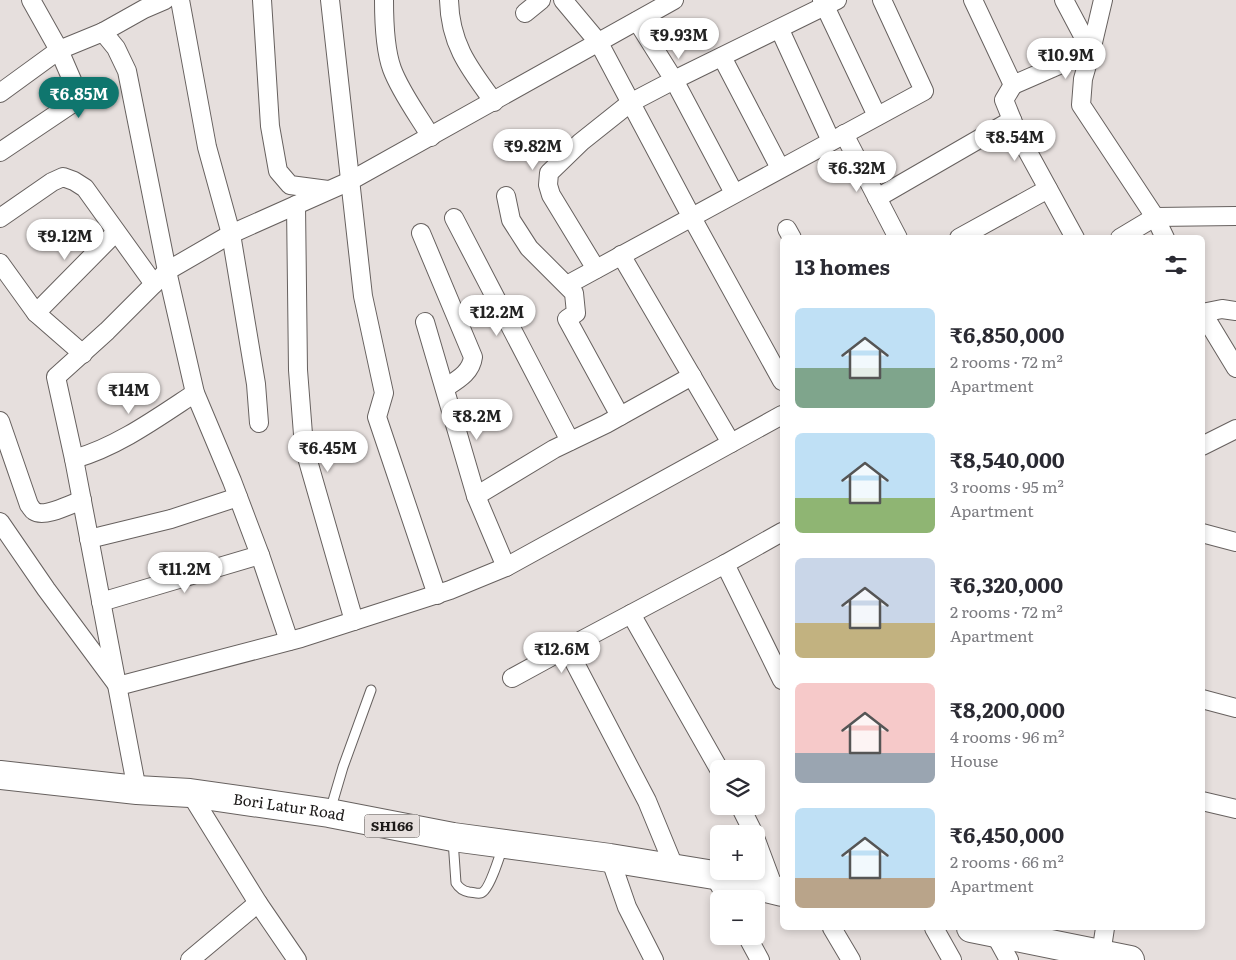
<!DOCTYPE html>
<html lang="en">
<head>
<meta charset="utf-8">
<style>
  body { margin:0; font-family:Literata,serif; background:#f7f7f7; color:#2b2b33; height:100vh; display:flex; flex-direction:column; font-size:19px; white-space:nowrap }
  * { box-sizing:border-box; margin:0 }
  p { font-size:16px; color:#7c7c81 }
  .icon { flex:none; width:28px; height:28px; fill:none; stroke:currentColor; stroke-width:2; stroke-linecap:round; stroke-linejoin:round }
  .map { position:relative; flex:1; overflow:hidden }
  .drawer { position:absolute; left:780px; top:235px; width:425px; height:695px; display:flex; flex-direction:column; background:#fff; border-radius:8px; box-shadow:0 2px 8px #0003 }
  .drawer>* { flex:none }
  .fabs { position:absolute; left:710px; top:760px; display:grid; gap:10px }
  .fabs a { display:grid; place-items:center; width:55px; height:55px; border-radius:8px; background:#fff; box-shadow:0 2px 8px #0003; font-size:25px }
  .price { position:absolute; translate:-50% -42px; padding:0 11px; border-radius:18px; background:#fff; color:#222; font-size:16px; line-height:32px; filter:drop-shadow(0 1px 2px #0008) }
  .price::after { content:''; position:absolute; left:50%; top:30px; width:15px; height:11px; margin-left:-8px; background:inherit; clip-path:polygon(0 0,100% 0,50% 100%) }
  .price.selected { background:#0f766e; color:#fff }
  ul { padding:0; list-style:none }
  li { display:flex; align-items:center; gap:15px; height:125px; padding:0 15px }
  li span { display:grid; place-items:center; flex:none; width:140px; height:100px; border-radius:8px; color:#555 }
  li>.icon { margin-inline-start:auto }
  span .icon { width:60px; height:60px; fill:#fffc; stroke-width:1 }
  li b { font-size:21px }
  h2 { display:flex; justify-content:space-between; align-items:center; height:60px; padding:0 15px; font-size:21px }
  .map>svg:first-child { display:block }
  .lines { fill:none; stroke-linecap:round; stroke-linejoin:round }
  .service-casing { stroke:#67615f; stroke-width:11 }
  .minor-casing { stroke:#67615f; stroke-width:20 }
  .primary-casing { stroke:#67615f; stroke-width:30 }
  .service { stroke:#fff; stroke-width:9 }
  .minor { stroke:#fff; stroke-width:18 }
  .primary { stroke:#fff; stroke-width:28 }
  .labels { text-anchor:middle; stroke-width:5; stroke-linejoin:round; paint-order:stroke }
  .shield { fill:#e6dfdd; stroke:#595453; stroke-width:1 }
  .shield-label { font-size:14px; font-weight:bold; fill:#1c1918 }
  .street-label { font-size:15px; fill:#1c1918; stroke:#e6dfdd }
</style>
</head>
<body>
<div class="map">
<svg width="1236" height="960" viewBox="0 0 1236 960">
  <rect width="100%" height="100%" fill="#e6dfdd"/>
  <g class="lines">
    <defs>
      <g id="service">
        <polyline points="330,811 343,767 371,690"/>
        <path d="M 453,840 L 456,883 C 459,888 463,891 469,892 C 473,892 477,894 481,893 C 489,891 500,855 503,846"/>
      </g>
      <g id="minor">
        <polyline points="180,0 207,147 231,234 256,384 259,423"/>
        <polyline points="262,0 270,126 278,171 290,185 328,190"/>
        <polyline points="330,0 363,296 384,393 377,417 437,595"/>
        <path d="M 384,0 C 384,20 385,50 392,69 C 401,93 418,115 431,137"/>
        <path d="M 449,0 C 450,44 469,68 494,102"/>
        <polyline points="563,0 599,43 691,216 782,381"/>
        <polyline points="822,0 877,116"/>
        <polyline points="973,0 1013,85 1091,51 1083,79 1081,105 1155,217 1165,238"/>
        <polyline points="1064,0 1091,51"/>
        <polyline points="525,13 541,0"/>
        <polyline points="780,30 831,141"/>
        <polyline points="103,32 116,48 127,71 167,271 195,393 232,481 260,555 289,641"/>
        <polyline points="1091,51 1103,0"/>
        <polyline points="722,57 780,168"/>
        <polyline points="1013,85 1004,100 1017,132 1075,238"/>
        <polyline points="0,93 59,50 103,32 144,9 165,0"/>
        <polyline points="844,134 898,238"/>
        <path d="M 0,152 L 70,105 C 76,100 77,95 75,87 L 59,50 L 31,0"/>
        <polyline points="734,193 674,80 837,0"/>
        <polyline points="506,196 511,220 529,248 574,293 576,313 567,319 620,416"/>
        <polyline points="877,198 1012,120"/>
        <polyline points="296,205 298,370 304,447 354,621"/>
        <polyline points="0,218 52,182 63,177 74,181 85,188 154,284"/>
        <polyline points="454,218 570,441"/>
        <polyline points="787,229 792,238"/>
        <path d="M 421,233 L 473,357 C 471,373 457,380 445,388"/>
        <polyline points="959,238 1048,189"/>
        <polyline points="1120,238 1155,217 1236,216"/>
        <polyline points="621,255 731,443"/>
        <polyline points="0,263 36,313 83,354"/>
        <polyline points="596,269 551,195 548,185 549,173 581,142 630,103 674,80 637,21"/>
        <polyline points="567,285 924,91 882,0"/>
        <polyline points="1202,312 1236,368"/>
        <polyline points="36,313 116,232"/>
        <polyline points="1202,313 1222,309 1236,311"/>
        <polyline points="425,322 476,496 506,567"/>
        <path d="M 0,421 L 29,505 C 31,507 32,510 34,511 C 44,518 71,504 82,500"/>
        <polyline points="1202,446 1236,429"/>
        <path d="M 74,459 C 117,447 157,418 195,393"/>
        <polyline points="476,496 554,449 606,424 692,376"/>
        <polyline points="0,522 46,589 118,686 301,638 450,590 506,567 782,415"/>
        <polyline points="782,532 725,564 782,680"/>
        <polyline points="1202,533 1236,542"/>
        <polyline points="89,539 171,519 238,497"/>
        <polyline points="101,602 260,555"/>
        <polyline points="631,614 719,769"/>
        <polyline points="512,678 567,648"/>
        <polyline points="1202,699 1236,708"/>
        <polyline points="137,790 74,459 56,377 107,331 167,271 231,234 350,181 674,0"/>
        <polyline points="190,793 258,903 297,960"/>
        <polyline points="1202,801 1236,809"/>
        <polyline points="740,806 754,834"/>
        <polyline points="756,840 775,891"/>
        <polyline points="610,858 627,907 654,960"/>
        <polyline points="675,869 647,801 567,648 725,564"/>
        <polyline points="714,875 727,899"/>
        <polyline points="832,928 851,960"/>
        <polyline points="934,928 952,960"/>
        <polyline points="993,931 1009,960"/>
        <polyline points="747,936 760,960"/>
        <polyline points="1101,954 1105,928"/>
        <polyline points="190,960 258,903"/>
      </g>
      <g id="primary">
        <path id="s1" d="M 0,775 L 137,790 L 190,793 L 329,813 L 453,837 L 610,858 L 714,875 L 782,892"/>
        <polyline points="971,928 1130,960"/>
      </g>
    </defs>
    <use href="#service" class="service-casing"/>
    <use href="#minor" class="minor-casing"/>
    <use href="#primary" class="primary-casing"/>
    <use href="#service" class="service"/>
    <use href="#minor" class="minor"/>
    <use href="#primary" class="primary"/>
  </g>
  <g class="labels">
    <rect class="shield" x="364.5" y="814.5" width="55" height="23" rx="4"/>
    <g class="shield-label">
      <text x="392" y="831">SH166</text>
    </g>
    <g class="street-label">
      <text dy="5" stroke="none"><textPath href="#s1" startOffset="291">Bori Latur Road</textPath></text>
    </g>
  </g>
</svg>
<div class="fabs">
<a><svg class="icon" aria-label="layers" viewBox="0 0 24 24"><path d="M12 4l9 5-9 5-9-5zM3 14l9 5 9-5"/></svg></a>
<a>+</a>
<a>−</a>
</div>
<b class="price" style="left:679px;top:60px">₹9.93M</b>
<b class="price" style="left:1066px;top:80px">₹10.9M</b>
<b class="price selected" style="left:79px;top:119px">₹6.85M</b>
<b class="price" style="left:1015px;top:162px">₹8.54M</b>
<b class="price" style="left:533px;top:171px">₹9.82M</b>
<b class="price" style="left:857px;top:193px">₹6.32M</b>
<b class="price" style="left:65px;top:261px">₹9.12M</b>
<b class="price" style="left:497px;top:337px">₹12.2M</b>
<b class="price" style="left:129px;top:415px">₹14M</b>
<b class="price" style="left:477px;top:441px">₹8.2M</b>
<b class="price" style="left:328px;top:473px">₹6.45M</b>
<b class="price" style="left:185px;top:594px">₹11.2M</b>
<b class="price" style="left:562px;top:674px">₹12.6M</b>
<section class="drawer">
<h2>13 homes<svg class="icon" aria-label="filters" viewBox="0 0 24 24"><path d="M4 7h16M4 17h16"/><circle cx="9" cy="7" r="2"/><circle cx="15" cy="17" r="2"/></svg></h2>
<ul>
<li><span style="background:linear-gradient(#bfe0f5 60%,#7fa58c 0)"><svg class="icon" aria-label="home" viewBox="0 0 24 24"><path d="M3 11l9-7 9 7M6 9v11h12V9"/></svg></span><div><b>₹6,850,000</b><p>2 rooms · 72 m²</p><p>Apartment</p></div></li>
<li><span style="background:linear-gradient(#bfe0f5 65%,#8fb573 0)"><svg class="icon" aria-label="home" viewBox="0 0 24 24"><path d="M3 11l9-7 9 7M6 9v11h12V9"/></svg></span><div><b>₹8,540,000</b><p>3 rooms · 95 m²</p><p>Apartment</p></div></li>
<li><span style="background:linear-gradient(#c9d6e8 65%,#c2b280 0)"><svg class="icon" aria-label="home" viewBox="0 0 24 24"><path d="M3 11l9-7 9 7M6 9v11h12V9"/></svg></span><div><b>₹6,320,000</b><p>2 rooms · 72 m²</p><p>Apartment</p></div></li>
<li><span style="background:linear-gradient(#f6c9c9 70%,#9aa5b1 0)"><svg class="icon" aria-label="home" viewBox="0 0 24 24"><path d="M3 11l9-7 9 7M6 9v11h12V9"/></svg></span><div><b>₹8,200,000</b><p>4 rooms · 96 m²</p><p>House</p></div></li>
<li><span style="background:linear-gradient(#bfe0f5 70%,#b9a48a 0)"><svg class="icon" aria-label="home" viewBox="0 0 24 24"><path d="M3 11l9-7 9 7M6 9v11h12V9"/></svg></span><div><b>₹6,450,000</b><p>2 rooms · 66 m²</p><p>Apartment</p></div></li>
</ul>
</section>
</div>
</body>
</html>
